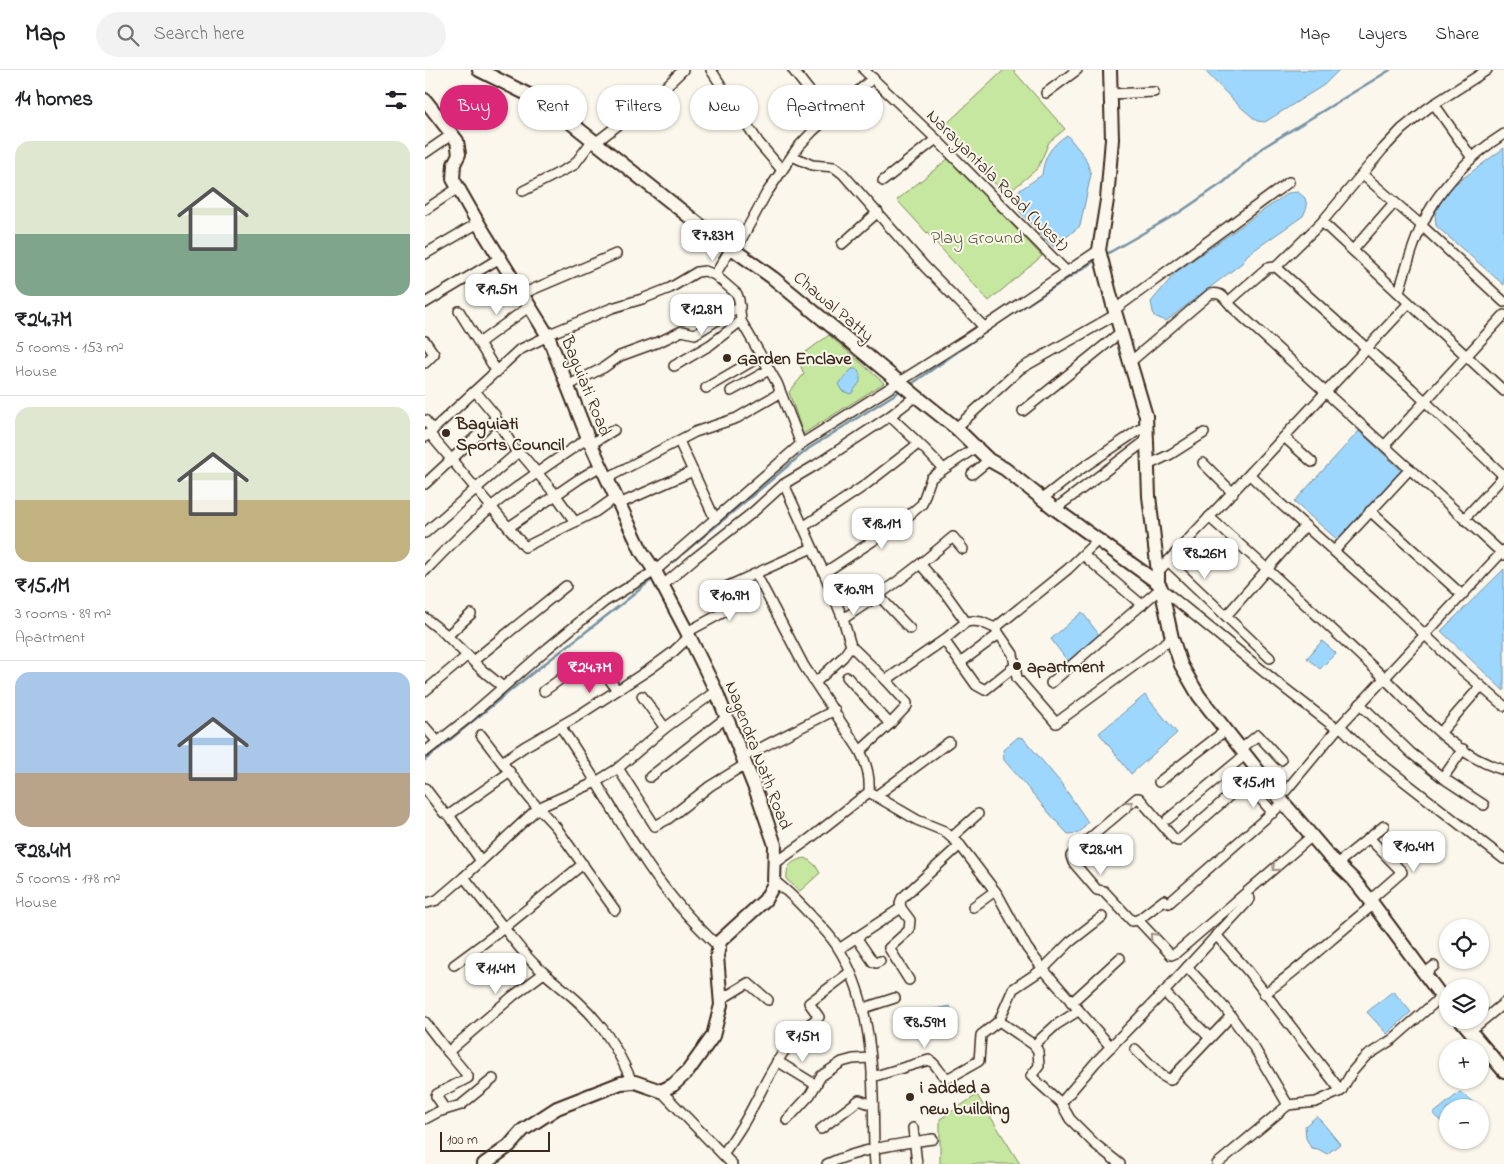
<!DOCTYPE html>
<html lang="en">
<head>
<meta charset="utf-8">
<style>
  body { margin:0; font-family:"Indie Flower",sans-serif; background:#f2f2f2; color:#202124; height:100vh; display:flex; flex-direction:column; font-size:19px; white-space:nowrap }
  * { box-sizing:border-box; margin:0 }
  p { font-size:16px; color:#757577 }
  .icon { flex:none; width:28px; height:28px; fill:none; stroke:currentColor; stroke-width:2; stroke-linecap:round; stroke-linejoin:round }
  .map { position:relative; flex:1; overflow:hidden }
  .side { display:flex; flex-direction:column; background:#fff; width:425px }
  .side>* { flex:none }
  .guide { position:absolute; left:15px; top:15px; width:475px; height:45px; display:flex; gap:10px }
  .controls { position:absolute; left:1014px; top:849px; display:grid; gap:10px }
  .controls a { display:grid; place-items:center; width:50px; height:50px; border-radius:50%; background:#fff; box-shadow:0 1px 4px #0004; font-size:25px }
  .scale { position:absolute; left:15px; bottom:12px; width:110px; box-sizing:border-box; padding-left:5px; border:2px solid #3b2a1e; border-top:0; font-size:14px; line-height:18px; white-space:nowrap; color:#3b2a1e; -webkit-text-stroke:4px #fbf7ec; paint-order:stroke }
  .price { position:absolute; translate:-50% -42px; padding:0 11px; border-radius:10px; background:#fff; color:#222; font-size:16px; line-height:32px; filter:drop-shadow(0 1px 2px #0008) }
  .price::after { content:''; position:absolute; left:50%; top:30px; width:15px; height:11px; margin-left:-8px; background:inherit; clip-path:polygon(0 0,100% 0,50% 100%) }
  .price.on { background:#db2777; color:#fff }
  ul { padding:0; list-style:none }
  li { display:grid; align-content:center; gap:10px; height:265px; padding:0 15px }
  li+li { border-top:1px solid #e0e0e0 }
  li span { display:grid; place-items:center; height:155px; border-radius:15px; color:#555 }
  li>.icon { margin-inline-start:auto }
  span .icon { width:90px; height:90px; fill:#fffc; stroke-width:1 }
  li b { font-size:21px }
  h2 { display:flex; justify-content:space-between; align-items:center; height:60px; padding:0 15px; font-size:21px }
  .chip { padding:0 18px; border-radius:22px; background:#fff; box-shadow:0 1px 4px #0004; font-size:18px; line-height:45px }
  .chip.on { background:#db2777; color:#fff }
  header { display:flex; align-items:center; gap:30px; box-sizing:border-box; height:70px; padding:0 25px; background:#fff; border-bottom:1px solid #e0e0e0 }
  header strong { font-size:24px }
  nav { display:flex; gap:28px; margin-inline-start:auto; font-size:18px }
  .search { width:350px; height:45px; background:#f2f2f2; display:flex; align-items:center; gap:12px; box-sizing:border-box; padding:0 18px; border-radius:28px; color:#757577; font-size:19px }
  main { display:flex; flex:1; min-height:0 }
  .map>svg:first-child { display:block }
  .green { fill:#c6e79f; stroke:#80885e }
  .water { fill:#9ed7fe; stroke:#7692a4 }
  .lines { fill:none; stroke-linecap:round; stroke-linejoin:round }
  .stream { stroke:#7692a4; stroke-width:2.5 }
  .street-casing { stroke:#3b2a1e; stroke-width:12 }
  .secondary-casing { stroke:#3b2a1e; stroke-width:16 }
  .street { stroke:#fbf7ec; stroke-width:9 }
  .secondary { stroke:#fbf7ec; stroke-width:12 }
  .oneway { stroke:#9b9085 }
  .poi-dot { fill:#3b2a1e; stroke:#fbf7ec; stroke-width:2 }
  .labels { text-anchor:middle; stroke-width:4; stroke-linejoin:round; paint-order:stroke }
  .street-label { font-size:18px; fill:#3b2a1e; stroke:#fbf7ec }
  .park-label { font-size:18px; fill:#5e593e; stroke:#fbf7ec }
  .poi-label { font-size:18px; font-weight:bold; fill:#3b2a1e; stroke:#fbf7ec; text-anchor:start }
</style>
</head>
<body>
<header>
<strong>Map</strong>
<div class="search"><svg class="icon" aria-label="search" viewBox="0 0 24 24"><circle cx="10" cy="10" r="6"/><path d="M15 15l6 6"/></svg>Search here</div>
<nav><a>Map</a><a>Layers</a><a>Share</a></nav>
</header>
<main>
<section class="side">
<h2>14 homes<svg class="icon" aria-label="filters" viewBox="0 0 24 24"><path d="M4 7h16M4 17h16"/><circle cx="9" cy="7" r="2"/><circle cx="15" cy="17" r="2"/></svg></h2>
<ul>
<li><span style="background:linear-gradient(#dfe7d0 60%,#7fa58c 0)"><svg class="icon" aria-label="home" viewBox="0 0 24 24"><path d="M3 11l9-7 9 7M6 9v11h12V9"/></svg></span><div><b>₹24.7M</b><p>5 rooms · 153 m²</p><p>House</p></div></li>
<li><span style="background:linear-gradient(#dfe7d0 60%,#c2b280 0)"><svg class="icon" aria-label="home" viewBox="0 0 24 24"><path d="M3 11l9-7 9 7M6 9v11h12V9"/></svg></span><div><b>₹15.1M</b><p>3 rooms · 89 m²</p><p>Apartment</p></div></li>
<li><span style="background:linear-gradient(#a9c7e8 65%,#b9a48a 0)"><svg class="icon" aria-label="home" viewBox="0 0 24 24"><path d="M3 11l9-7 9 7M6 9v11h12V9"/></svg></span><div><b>₹28.4M</b><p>5 rooms · 178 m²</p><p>House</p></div></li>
</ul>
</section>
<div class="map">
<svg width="1079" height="1094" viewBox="0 0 1079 1094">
  <rect width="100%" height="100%" fill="#fbf7ec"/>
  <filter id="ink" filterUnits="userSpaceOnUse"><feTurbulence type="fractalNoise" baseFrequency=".02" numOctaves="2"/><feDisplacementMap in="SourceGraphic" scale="10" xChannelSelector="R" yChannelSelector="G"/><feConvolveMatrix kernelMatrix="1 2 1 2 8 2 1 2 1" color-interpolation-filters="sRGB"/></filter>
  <g filter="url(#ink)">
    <g class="green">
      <polygon points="579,0 588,0 640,59 624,72 613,98 581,125 517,58"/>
      <polygon points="524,88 617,186 564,231 472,130"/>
      <polygon points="404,265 459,313 378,364 364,322 379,304 373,290 377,285"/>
      <path d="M 381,788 L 390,795 L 395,803 L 375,821 L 362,810 C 361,795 366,791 381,788 Z"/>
      <polygon points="552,1025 595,1094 515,1094 515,1049"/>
    </g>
    <g class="water">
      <polygon points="779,0 914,0 899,15 840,52 832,51 812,34"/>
      <path d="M 642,65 L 660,87 L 666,104 L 655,156 L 629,177 L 622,171 L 595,142 L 589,124 L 617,105 C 619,86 626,76 642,65 Z"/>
      <polygon points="1079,78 1079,215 1011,156 1010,143 1022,120"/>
      <polygon points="873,122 880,128 882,137 878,146 822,185 817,193 741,251 729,246 726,232 751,202 863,123"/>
      <polygon points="427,299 432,299 435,304 435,312 426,324 417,321 413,314"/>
      <polygon points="934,361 977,401 914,471 869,432"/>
      <polygon points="1079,499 1079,621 1016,561"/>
      <polygon points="657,542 675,566 644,593 626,569"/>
      <polygon points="897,571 911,583 895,599 882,588"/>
      <polygon points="720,625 752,663 706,704 674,663"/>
      <polygon points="593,667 598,668 636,713 663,752 654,763 643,764 631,751 579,690 578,680"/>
      <polygon points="968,921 986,942 962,964 942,942"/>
      <polygon points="525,936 530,955 504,962 497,942"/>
      <polygon points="1035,1022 1054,1037 1022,1038 1022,1057 1008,1044"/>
      <polygon points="892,1046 915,1074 902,1084 893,1079 886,1078 881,1068 880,1056"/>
    </g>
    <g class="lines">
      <g class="stream">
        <polyline points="680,185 755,142 799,112 837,78 965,0"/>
        <polyline points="485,315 574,253 671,190"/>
        <polyline points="236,502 383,379 478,319"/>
        <polyline points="0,690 96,612 198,533 230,507"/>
      </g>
      <defs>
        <g id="street">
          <polyline points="286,0 334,73 357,100"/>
          <polyline points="368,0 404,46"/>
          <polyline points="439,0 511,69 641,201"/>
          <polyline points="621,23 652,0"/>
          <polyline points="686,24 729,22"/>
          <polyline points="1009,34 1047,88"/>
          <polyline points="170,73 232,25 258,0"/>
          <polyline points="0,83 26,65"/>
          <polyline points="367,86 387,95 409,97 418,104 500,197 559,257"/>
          <polyline points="938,105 996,155 1079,232"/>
          <polyline points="458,111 511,69"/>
          <polyline points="98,121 149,95 167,71"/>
          <polyline points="0,140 33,118"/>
          <polyline points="897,152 1079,321"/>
          <polyline points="417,174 453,142"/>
          <polyline points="928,180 969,133"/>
          <polyline points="310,181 341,124 373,77 388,61 448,8"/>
          <polyline points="0,184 53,153"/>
          <polyline points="851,197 897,152 958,79 977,59 1003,38 1062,0"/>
          <polyline points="290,205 306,178"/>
          <path d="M 974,222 C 980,201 987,178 996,157 C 1012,120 1045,85 1079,64"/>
          <polyline points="97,224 191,184"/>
          <polyline points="0,233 75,188"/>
          <polyline points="689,240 864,112"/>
          <polyline points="34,241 72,302"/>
          <polyline points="122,265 187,238 217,229 245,218 272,202 280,201 290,205 312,224 314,230 316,251 352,313 376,374"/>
          <polyline points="0,271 9,284 0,293"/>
          <polyline points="54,273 105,236"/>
          <path d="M 704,293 L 785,224 C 794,222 797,225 803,232"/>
          <polyline points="249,296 285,275 316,251"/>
          <polyline points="142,316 178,298 195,286 236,271 257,261 270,264 315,236"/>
          <polyline points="281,318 336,286"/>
          <polyline points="306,321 344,300"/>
          <polyline points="598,341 696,262"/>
          <path d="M 465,346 C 483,364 502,379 518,399"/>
          <polyline points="70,347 92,383"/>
          <polyline points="0,350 8,360"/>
          <polyline points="531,358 595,299 690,245"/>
          <polyline points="4,363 100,477 170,442 191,427"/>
          <polyline points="0,367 94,280 123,266"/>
          <polyline points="859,367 887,392"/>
          <polyline points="254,371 290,449"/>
          <polyline points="166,374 189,360"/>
          <polyline points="960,375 1079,245"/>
          <polyline points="778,393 808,423"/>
          <polyline points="723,395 746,384 779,363"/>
          <polyline points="547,404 564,390"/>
          <polyline points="825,405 848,427 957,524 1036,599 1079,636"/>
          <polyline points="1079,406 987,319 851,197 842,198 803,232 807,237 1079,485"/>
          <polyline points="182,408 270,362 312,348 355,323"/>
          <polyline points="0,414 70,349 70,345 50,321"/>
          <polyline points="359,414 399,503 418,549 426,576 461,610 519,570 541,552"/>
          <polyline points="617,429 650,403 721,355"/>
          <polyline points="194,434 268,401"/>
          <polyline points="630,439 723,369"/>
          <polyline points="945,441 1036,524"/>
          <path d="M 784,447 C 841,497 896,549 952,601 C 990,637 1026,685 1079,700"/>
          <polyline points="1039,449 1079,406"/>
          <polyline points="84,457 154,409 176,396"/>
          <polyline points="378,457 439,416 493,374"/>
          <polyline points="0,463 92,383 98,386 130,424 150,452"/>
          <polyline points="909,481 985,399"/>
          <polyline points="658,485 717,535"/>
          <polyline points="743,491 845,588"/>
          <polyline points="496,495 521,524 541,552 548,551 556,552 570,558 588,584 592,608 631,653 747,568"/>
          <path d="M 0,501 C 21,479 43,457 66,437 C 97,412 130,390 163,368"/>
          <polyline points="733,502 984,233"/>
          <polyline points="399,503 475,453 497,434 506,408 551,377"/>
          <path d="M 331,504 L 379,596 L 435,681 C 442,695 445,706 444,722 L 383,770 L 349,794"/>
          <polyline points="237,516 270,488 327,443 359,414 391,395 465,346 491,326"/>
          <polyline points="301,517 387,478"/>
          <polyline points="454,526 485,559"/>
          <polyline points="801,546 880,456"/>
          <polyline points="0,548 18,562 57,600 78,617"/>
          <path d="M 418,549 C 457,524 493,497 528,467 L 538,479"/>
          <polyline points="570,558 643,499 674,469"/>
          <polyline points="262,562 301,541 290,524"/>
          <polyline points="22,566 46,544"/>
          <polyline points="519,570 551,615 560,620 590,596"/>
          <polyline points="48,591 141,516"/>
          <polyline points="535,593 574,564"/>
          <polyline points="422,607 465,654"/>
          <polyline points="391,612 418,587 426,576"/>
          <polyline points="626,613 736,518 849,610 912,659"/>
          <polyline points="0,621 43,585"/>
          <polyline points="119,621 163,589 170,598 177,599 192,620"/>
          <polyline points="217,626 240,658"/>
          <polyline points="935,634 986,683 1018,708"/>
          <path d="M 135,656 C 164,697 187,741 215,783 C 237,818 264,849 294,877"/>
          <polyline points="915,656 939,680 1079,789"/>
          <polyline points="0,657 13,672"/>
          <polyline points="1016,662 1055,617"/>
          <polyline points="56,665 106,730 131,757 190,840"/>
          <polyline points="1038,679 1018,708 1059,735"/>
          <polyline points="815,680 833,665 856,690"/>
          <polyline points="435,681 465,654 482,636 482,633 461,610"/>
          <polyline points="0,682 43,648 123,578 179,532 230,501 376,374 542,269 674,180"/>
          <polyline points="318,687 410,640"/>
          <polyline points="77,692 99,677 151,647 225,599 248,582 264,567"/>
          <polyline points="193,698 230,756 243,749 285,716 321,694"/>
          <polyline points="225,707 302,647"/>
          <polyline points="839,710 828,720 822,712 820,712 753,771 750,770 714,728 712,728 651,780 646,786 648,792 672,820 679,821 707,851 713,850 746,885 751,883 887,766"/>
          <polyline points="734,712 801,660"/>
          <polyline points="0,718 19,743 24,745 56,791"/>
          <polyline points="828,720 848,743"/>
          <polyline points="444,722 492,750 519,761 535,775 573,825 602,878 618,899 686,977"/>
          <polyline points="451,726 524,672"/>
          <polyline points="854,729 912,659 1079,480"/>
          <polyline points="24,745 85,702"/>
          <polyline points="743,749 820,685"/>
          <polyline points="527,767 553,744"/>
          <polyline points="913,793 944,768"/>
          <polyline points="158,794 79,858 39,807 113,738 171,712 192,699 240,658 291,621"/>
          <path d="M 349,811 C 365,822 377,836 390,850 C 398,858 406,867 412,876 C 440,920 447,975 448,1026 C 449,1049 448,1071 450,1094"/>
          <polyline points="945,830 977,802 944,768 959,756"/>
          <polyline points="2,833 12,830 39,807"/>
          <polyline points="548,837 570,821"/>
          <polyline points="476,838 475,833 477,828 535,775"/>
          <polyline points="713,850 739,830 744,833 858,733"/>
          <polyline points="791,865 823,901 916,1021"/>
          <polyline points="431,867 448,892 451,893 455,891"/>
          <polyline points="414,879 476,838 485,850 484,860 464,878 484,910"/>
          <path d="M 29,895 L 79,858 C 91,873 102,889 117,901 C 136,918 157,932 173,953 C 188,971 198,991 207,1012"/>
          <polyline points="762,897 800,938 830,979 863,1035 792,1094"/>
          <polyline points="999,904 1009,896"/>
          <polyline points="739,922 785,968"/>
          <path d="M 839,924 C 878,897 911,864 948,835"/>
          <polyline points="295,930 323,913 343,930"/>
          <polyline points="646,933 695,888"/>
          <polyline points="439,938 470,928"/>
          <polyline points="653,941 631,955 609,975 613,981 614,996 606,1006 636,1033 645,1049 670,1074 695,1094"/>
          <polyline points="574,951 609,975"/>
          <polyline points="0,952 23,982"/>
          <polyline points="1045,961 1079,933"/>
          <polyline points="710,979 736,1005 745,1010 806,946"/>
          <polyline points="352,991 391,1015"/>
          <path d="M 447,1007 L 504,990 C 513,994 514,1006 524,1008 L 554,991 L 556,965 L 574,951 L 588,919 L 618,899 L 645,872 L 677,847"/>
          <polyline points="236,1021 307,1094"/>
          <polyline points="636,1033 670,993 739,922 825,829"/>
          <polyline points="863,1035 891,1032 916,1021 927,1002 940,987 968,969 1016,927"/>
          <polyline points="20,1039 11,1026 12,1024 43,1008 43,1006 23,982 88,926 119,903"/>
          <polyline points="0,1049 13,1042 36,1035 68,1009"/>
          <polyline points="362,1050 385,1025 396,1006 417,992 428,989 445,988"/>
          <polyline points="488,1058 492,1094"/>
          <polyline points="396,1059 434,1030 448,1035"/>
          <path d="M 298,1084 C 308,1070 317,1057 325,1042 C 345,1005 358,971 394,947 L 384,933 L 425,902"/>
          <path d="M 402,1094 C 435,1079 473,1074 508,1069"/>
        </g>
        <g id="secondary">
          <polyline points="54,0 106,26 141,49 276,156 348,208 491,326 531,358 564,390 580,399 630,439 733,513"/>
          <polyline points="685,0 687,69 682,130 674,180 688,235 721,346 724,426 733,502 733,513 736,518 747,568 756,595 774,626 857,731 903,785 928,809 945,830 1022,934"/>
          <polyline points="0,30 32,71 34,84 29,94 28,109 53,153 123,266 163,368 176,396 217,482 230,501 262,562 291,621 333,726 350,775 349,814 340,830 295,871 292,886 296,935 288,966 263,1001 248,1015 236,1021 210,1012 196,1013 132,1038 98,1060 84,1076 59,1094"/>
          <polyline points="1036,950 1079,1001"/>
        </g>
      </defs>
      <use href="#street" class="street-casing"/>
      <use href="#secondary" class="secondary-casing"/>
      <use href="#street" class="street"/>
      <use href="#secondary" class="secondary"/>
    </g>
    <defs><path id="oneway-chevron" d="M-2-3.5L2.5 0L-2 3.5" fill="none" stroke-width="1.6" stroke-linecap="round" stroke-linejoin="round" transform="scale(1.25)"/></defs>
    <g class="oneway">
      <use href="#oneway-chevron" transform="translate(705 734) rotate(-39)"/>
      <use href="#oneway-chevron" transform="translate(850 798) rotate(139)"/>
      <use href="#oneway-chevron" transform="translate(728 866) rotate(-133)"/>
    </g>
  </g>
  <g class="poi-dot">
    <circle cx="302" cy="288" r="5"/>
    <circle cx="21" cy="363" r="5"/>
    <circle cx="592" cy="596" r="5"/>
    <circle cx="485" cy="1027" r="5"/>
  </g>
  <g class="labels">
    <g class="street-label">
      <text transform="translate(573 110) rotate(45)" y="6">Narayantala Road (West)</text>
      <text transform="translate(409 236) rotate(40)" y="6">Chawal Patty</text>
      <text transform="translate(162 316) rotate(68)" y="6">Baguiati Road</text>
      <text transform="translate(334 685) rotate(69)" y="6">Nagendra Nath Road</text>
    </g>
    <g class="park-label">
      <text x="552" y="173">Play Ground</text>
    </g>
    <g class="poi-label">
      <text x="312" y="294">Garden Enclave</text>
      <text x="31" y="359">Baguiati<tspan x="31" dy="21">Sports Council</tspan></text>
      <text x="602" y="602">apartment</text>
      <text x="495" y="1023">i added a<tspan x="495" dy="21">new building</tspan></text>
    </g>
  </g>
</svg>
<div class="controls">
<a><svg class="icon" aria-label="locate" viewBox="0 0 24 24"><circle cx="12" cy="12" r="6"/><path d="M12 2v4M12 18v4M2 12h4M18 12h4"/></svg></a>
<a><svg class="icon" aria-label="layers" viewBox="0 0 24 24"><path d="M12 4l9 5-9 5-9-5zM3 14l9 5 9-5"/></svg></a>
<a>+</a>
<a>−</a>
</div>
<div class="scale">100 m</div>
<b class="price" style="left:288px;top:192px">₹7.83M</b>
<b class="price" style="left:72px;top:246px">₹19.5M</b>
<b class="price" style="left:277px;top:266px">₹12.8M</b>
<b class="price" style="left:457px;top:480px">₹18.1M</b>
<b class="price" style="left:780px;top:510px">₹8.26M</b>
<b class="price" style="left:429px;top:546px">₹10.9M</b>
<b class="price" style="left:305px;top:552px">₹10.9M</b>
<b class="price on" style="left:165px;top:624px">₹24.7M</b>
<b class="price" style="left:829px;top:739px">₹15.1M</b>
<b class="price" style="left:989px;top:803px">₹10.4M</b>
<b class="price" style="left:676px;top:806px">₹28.4M</b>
<b class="price" style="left:71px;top:925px">₹11.4M</b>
<b class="price" style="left:500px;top:979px">₹8.59M</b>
<b class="price" style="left:378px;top:993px">₹15M</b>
<div class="guide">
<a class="chip on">Buy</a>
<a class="chip">Rent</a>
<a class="chip">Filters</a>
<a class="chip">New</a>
<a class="chip">Apartment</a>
</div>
</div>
</main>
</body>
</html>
